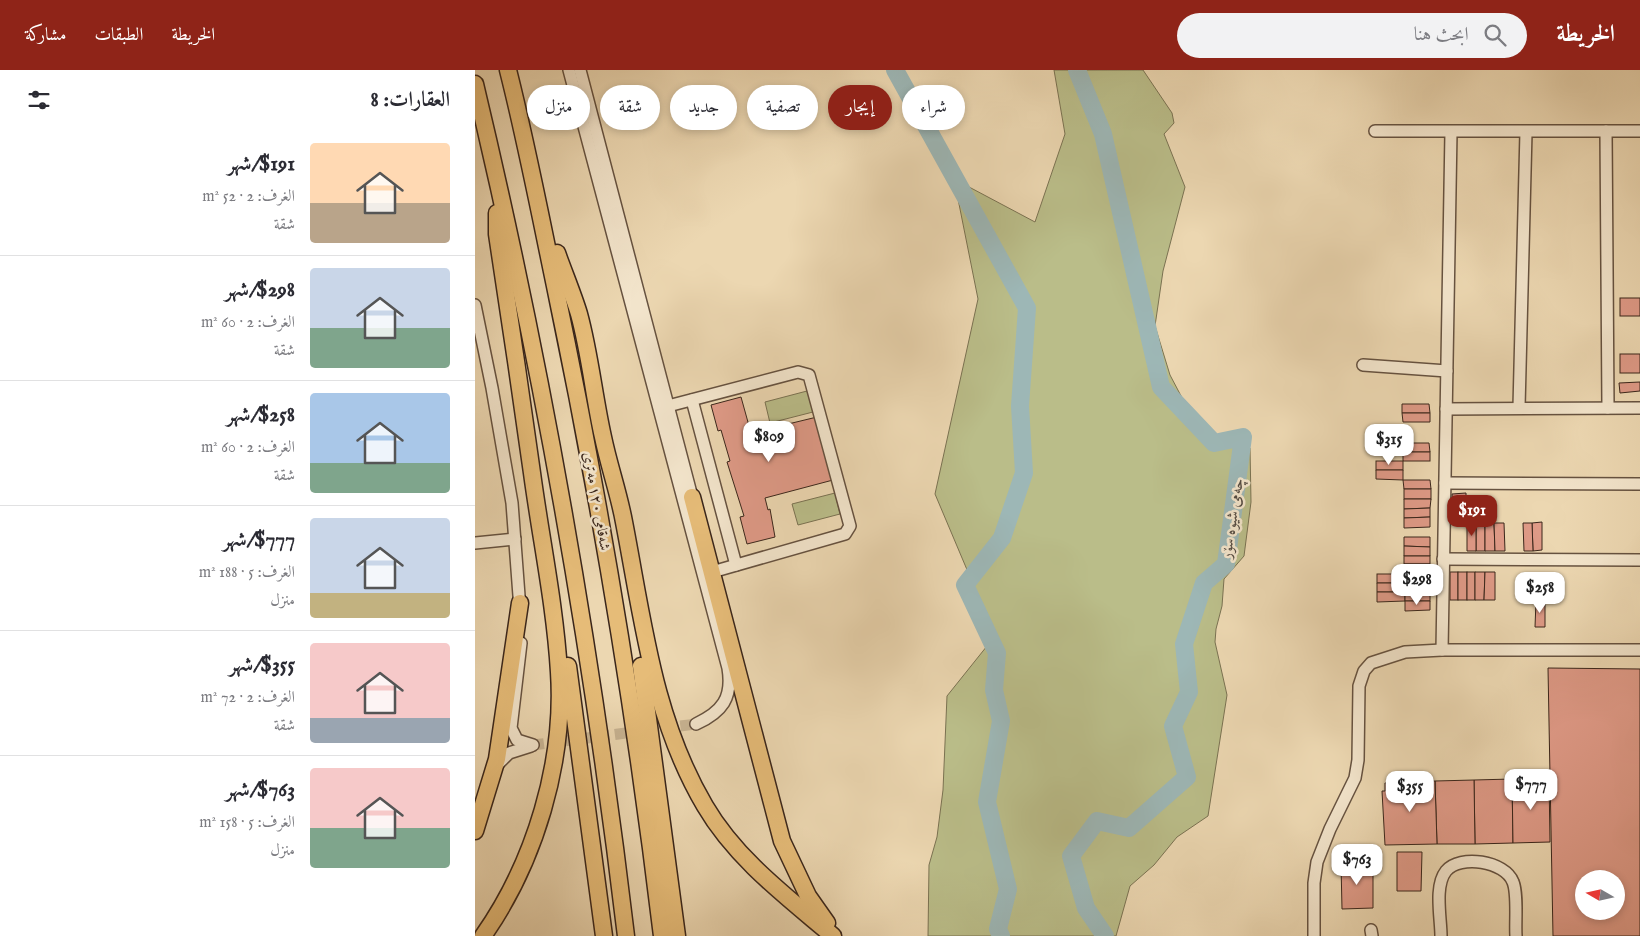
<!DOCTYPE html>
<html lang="ar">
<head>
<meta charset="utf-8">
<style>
  body { margin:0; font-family:"IM FELL English",Amiri,serif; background:#f2f2f3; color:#2b2b33; direction:rtl; height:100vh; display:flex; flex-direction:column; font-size:19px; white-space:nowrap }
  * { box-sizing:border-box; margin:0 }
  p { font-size:16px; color:#7c7c81 }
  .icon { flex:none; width:28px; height:28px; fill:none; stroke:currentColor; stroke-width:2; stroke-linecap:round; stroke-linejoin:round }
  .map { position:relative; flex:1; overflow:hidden; direction:ltr }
  .details { display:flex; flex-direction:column; background:#fff; width:475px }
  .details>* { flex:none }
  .hud { position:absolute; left:15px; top:15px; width:475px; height:45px; direction:rtl; display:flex; gap:10px }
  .needle { width:32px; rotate:279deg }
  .fabs { position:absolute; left:1100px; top:800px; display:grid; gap:10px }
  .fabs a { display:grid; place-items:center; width:50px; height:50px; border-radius:50%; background:#fff; box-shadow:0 2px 8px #0003; font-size:25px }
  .price { position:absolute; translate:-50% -42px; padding:0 11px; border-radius:10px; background:#fff; color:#222; font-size:16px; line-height:32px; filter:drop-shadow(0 1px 2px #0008) }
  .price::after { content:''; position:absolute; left:50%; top:30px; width:15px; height:11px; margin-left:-8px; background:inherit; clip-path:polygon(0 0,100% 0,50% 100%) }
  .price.selected { background:#8f2418; color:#fff }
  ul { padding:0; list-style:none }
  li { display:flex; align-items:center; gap:15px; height:125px; padding:0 25px }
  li+li { border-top:1px solid #e1e1e2 }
  li span { display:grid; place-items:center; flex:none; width:140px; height:100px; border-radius:5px; color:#555 }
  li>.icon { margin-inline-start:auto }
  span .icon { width:60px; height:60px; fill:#fffc; stroke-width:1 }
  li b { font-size:21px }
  h2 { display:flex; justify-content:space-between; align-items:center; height:60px; padding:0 25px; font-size:21px }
  .chip { padding:0 18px; border-radius:22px; background:#fff; box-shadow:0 2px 8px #0003; font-size:18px; line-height:45px }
  .chip.selected { background:#8f2418; color:#fff }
  header { display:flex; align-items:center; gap:30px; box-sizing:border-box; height:70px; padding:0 25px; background:#8f2418; color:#fff }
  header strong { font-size:24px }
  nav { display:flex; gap:28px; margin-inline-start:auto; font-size:18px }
  .search { width:350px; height:45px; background:#f2f2f3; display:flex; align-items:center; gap:12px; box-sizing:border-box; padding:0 18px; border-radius:28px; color:#7c7c81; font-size:19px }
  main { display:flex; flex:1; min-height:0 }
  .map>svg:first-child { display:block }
  .green { fill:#babd89; stroke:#7a7252 }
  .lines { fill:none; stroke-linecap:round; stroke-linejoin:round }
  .river { stroke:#9db7b6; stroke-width:18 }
  .building { fill:#df9a87; stroke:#3a261b; fill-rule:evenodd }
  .minor-tunnel { stroke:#c8b493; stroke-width:11; stroke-dasharray:11 5.5; stroke-linecap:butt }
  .minor-casing { stroke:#665240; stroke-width:14 }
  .highway-casing { stroke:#3a261b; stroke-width:19 }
  .minor { stroke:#f3e5cc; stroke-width:11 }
  .highway { stroke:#e6bc78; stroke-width:16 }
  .labels { text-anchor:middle; stroke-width:5; stroke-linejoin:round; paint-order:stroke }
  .street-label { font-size:15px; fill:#3a261b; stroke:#f3e5cc }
  .water-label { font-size:16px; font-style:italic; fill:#534a42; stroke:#f3e5cc }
</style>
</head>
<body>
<header>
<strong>الخريطة</strong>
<div class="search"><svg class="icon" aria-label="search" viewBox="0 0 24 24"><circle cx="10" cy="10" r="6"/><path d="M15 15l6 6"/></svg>ابحث هنا</div>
<nav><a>الخريطة</a><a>الطبقات</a><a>مشاركة</a></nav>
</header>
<main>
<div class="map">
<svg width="1165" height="866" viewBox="0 0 1165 866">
  <rect width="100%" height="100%" fill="#ecd7b1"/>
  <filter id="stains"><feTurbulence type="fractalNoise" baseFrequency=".004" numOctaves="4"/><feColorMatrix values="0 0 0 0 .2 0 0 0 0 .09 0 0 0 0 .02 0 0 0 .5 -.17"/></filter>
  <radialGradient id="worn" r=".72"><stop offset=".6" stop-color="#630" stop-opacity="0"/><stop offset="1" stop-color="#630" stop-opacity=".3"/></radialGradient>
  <g class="green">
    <polygon points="579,0 668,0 697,43 699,53 689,64 710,117 688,201 680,256 695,305 724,360 775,378 776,432 769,486 749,509 747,536 741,559 740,572 752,625 733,746 702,767 679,795 655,816 641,866 453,866 454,795 462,767 468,720 472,626 520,566 460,424 503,229 479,109 560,152 590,64"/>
    <polygon points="332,321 338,342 295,353 290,332"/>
    <polygon points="360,423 365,444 323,455 317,434"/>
  </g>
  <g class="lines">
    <g class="river">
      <polyline points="420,0 552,238 545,336 549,403 527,468 490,515 522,583 519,620 526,651 512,732 533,819 523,859 526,866"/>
      <polyline points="602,0 628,64 686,317 739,373 768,367 751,494 729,513 709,574 714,622 698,656 712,707 654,758 622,751 596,786 611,838 630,866"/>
    </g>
  </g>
  <g class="building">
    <rect x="1145" y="228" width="20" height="18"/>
    <rect x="1145" y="284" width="20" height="19"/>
    <polygon points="1165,312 1165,321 1145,323 1144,313"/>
    <polygon points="266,327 276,363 342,347 358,410 290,428 293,440 295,439 300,467 272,474 265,447 269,446 252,392 255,391 246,360 243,361 236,335"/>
    <polygon points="927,334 954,334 955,343 927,343"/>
    <polygon points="927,343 955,343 955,352 928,352"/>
    <polygon points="928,373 954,373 955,382 928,382"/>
    <rect x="928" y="382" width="27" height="9"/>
    <rect x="901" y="391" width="27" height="9"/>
    <polygon points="901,400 928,400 928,410 901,409"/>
    <polygon points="928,410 955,410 956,419 929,419"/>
    <rect x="929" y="419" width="27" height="10"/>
    <polygon points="991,423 991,438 978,439 977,424"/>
    <polygon points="991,426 1000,426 1001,453 992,454"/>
    <polygon points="1000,426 1009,426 1010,453 1001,453"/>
    <polygon points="929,429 956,429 955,438 929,439"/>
    <polygon points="955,438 955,447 929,448 929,439"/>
    <polygon points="991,438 992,454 978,454 978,439"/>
    <polygon points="955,447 955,457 929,458 929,448"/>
    <polygon points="1067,452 1067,480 1058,481 1057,453"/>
    <rect x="1001" y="453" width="9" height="28"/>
    <polygon points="1001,453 1001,481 992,481 992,454"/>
    <polygon points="1010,453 1019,453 1020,481 1010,481"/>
    <polygon points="1019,453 1029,453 1030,481 1020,481"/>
    <polygon points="1048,453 1057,453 1058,481 1049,481"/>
    <polygon points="929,467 955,467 955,477 929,476"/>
    <polygon points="929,476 955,477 955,486 929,486"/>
    <rect x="929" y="486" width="26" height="8"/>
    <polygon points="929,494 955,494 955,503 929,504"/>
    <rect x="975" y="502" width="8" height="28"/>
    <rect x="983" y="502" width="9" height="28"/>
    <rect x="992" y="502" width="8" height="28"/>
    <polygon points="1000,502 1010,502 1009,530 1000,530"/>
    <polygon points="1010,502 1020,502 1020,530 1009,530"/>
    <polygon points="955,503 955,513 929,513 929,504"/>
    <rect x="902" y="504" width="27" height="9"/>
    <polygon points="1052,505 1061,506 1061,531 1052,530"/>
    <polygon points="1061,506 1071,506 1070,531 1061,531"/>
    <polygon points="902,513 929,513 930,522 902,522"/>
    <polygon points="929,513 955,513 955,522 930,522"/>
    <polygon points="902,522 930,522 930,531 902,532"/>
    <rect x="930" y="522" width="25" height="9"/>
    <polygon points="930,531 955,531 955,540 930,541"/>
    <polygon points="1061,531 1070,531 1070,557 1060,557"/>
    <path d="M 1073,598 L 1165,599 L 1165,866 L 1078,866 ZM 1109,809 L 1141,809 L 1141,841 L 1109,841 Z"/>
    <polygon points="1037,709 1038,773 1000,774 999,710"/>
    <polygon points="1037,709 1074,709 1075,772 1038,773"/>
    <polygon points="999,710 1000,774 962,774 960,711"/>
    <polygon points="960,711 962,774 910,775 907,721 910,721 910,713"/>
    <polygon points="922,782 947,782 946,821 922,821"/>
    <polygon points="898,793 898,838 867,839 866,794"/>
  </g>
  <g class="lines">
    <polyline class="minor-tunnel" points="58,675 221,654"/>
    <defs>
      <g id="minor">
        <path d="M 94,0 L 253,598 C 258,628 247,642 221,654"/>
        <polyline points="105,0 217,427"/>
        <polyline points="900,61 1165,61"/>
        <polyline points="1131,61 1133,338"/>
        <polyline points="0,235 17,318 37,433 45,539"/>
        <polyline points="888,295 972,301"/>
        <polyline points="217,330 261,495"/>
        <polyline points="193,336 323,302 334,305 375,456 370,464 237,502"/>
        <polyline points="1044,337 1051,62"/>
        <polyline points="971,339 1165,338"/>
        <polyline points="970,413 1165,414"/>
        <polyline points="0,473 40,469"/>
        <polyline points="968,489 1165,490"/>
        <polyline points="46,573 36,658 42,670 58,675"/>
        <polyline points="967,580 976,62"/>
        <polyline points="22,695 34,683 56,676"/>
        <polyline points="896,860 897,866"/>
        <polyline points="839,866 839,813 842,792 855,759 880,708 883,690 884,616 889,601 896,593 930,582 967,580 1165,580"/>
        <path d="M 966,866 C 966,848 959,816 971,801 C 985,784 1030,791 1038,812 C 1043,824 1040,852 1041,866"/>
      </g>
      <g id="highway">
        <path d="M 33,0 C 51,71 65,144 80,216 C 125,431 161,648 187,866"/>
        <path d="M 0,14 C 67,295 117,580 151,866"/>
        <path d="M 82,183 C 89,203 98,224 104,244 C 115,284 119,327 128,367 C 134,396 144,424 149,452 C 168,550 178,648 230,736 C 261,789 312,827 358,866"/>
        <polyline points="217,427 307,771 333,826 352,853"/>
        <polyline points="93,596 129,866"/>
        <polyline points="166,596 202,866"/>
        <polyline points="0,761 22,689 45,533"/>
        <path d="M 8,866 C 60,792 90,692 84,602 C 80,535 66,470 57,403 C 46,323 34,244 22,164 L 22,143"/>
      </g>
    </defs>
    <use href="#minor" class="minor-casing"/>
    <use href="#highway" class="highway-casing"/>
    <use href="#minor" class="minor"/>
    <use href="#highway" class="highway"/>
  </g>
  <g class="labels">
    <g class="street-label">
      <text transform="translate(122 431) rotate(80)" y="5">شەقامی ١٢٠ مەتری</text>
    </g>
    <g class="water-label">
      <text transform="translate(756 448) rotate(-81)" y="6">چەمی شیوە سۆر</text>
    </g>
  </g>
  <rect width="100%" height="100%" filter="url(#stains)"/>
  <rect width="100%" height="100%" fill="url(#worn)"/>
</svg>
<div class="fabs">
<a><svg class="needle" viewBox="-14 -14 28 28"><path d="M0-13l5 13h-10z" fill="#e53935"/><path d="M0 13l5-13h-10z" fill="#7c7c81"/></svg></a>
</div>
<b class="price" style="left:294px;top:393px">$809</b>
<b class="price" style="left:914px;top:396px">$315</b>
<b class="price selected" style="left:997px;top:467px">$191</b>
<b class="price" style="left:942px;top:536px">$298</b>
<b class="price" style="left:1065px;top:544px">$258</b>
<b class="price" style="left:1056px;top:741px">$777</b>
<b class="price" style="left:935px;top:743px">$355</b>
<b class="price" style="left:882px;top:816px">$763</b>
<div class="hud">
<a class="chip">شراء</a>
<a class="chip selected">إيجار</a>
<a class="chip">تصفية</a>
<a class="chip">جديد</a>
<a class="chip">شقة</a>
<a class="chip">منزل</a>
</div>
</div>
<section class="details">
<h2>العقارات: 8<svg class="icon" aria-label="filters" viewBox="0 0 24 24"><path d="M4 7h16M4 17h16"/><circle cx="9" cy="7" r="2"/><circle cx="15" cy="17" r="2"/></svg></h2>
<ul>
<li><span style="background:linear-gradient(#ffd9b3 60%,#b9a48a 0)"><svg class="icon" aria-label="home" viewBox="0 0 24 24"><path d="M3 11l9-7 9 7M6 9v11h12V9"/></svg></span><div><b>$191/شهر</b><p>الغرف: 2 · 52 m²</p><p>شقة</p></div></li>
<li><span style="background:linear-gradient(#c9d6e8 60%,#7fa58c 0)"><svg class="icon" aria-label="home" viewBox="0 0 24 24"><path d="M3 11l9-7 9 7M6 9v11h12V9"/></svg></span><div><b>$298/شهر</b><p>الغرف: 2 · 60 m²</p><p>شقة</p></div></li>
<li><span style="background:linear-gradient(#a9c7e8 70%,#7fa58c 0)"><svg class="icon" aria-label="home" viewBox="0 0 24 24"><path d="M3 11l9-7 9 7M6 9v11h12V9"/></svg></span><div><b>$258/شهر</b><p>الغرف: 2 · 60 m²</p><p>شقة</p></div></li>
<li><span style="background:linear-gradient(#c9d6e8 75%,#c2b280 0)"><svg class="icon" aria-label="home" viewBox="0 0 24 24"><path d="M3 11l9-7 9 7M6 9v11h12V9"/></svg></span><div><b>$777/شهر</b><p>الغرف: 5 · 188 m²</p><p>منزل</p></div></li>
<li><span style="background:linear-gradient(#f6c9c9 75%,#9aa5b1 0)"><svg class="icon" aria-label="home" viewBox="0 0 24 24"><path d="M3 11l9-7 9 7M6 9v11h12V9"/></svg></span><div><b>$355/شهر</b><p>الغرف: 2 · 72 m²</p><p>شقة</p></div></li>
<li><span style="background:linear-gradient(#f6c9c9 60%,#7fa58c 0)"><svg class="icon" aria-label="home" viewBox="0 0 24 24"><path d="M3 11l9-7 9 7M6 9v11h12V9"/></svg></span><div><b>$763/شهر</b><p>الغرف: 5 · 158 m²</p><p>منزل</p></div></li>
</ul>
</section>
</main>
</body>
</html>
